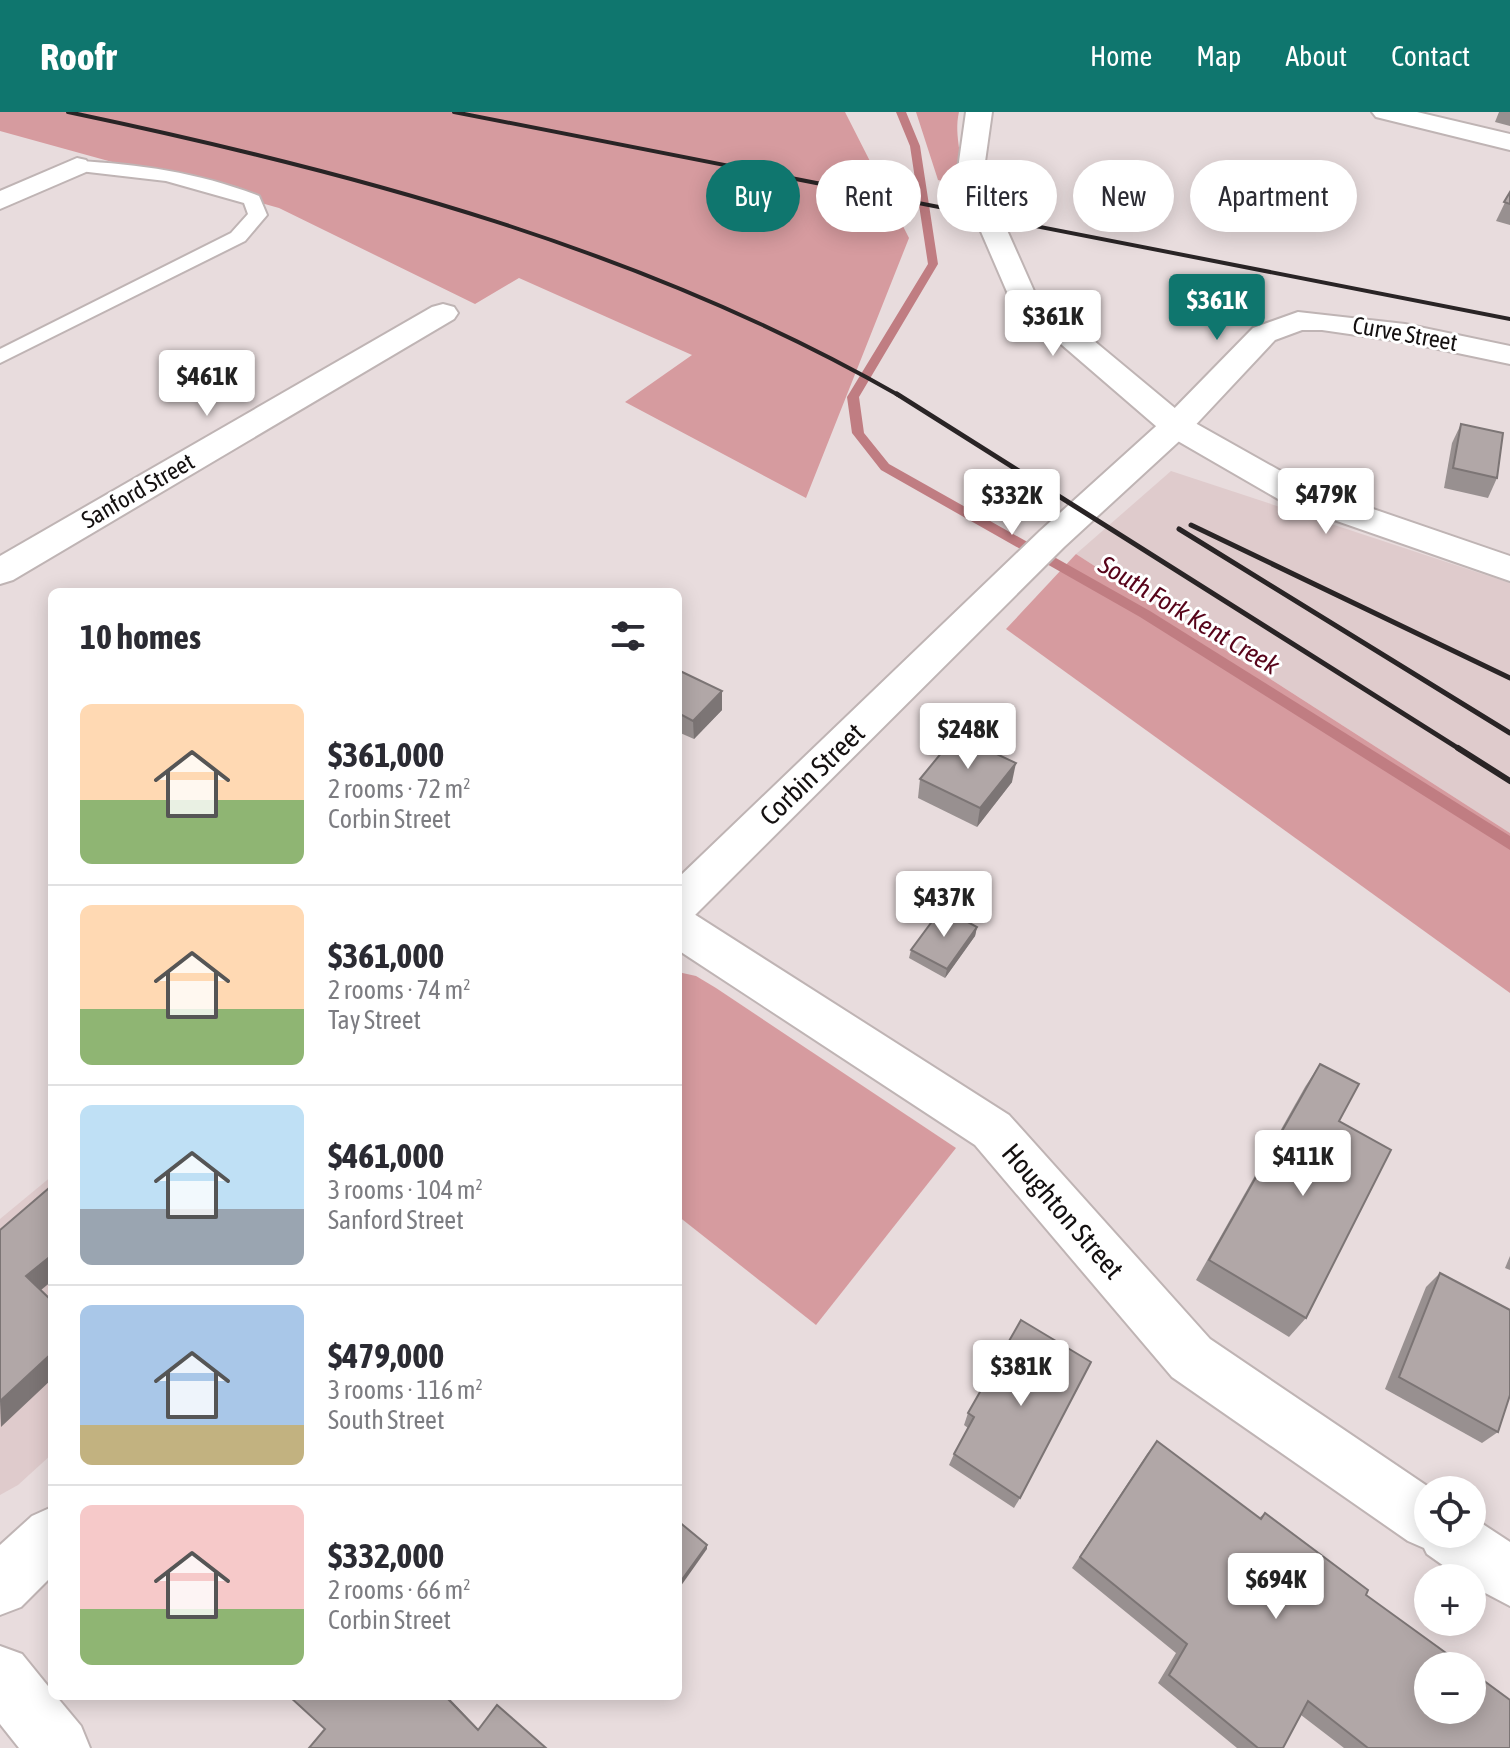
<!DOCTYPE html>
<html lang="en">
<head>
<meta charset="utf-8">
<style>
  body { margin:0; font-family:"Asap Condensed",sans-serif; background:#f7f7f7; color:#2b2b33; height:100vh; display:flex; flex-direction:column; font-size:30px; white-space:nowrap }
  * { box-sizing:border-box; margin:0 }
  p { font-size:26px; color:#7c7c81 }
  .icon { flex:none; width:44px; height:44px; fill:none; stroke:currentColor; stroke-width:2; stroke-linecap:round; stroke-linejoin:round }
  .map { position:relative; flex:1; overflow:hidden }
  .details { position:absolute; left:48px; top:476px; width:634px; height:1112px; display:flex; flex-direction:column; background:#fff; border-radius:12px; box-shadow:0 4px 20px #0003 }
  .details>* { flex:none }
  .guide { position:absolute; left:706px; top:48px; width:684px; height:72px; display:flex; gap:16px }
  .controls { position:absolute; left:1414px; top:1364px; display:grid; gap:16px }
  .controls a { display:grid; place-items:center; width:72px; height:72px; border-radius:50%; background:#fff; box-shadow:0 4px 20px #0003; font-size:40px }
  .price { position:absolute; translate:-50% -68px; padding:0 18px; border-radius:8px; background:#fff; color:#222; font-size:26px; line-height:52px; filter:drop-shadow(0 2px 4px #0008) }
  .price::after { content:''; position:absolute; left:50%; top:48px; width:24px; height:18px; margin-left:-12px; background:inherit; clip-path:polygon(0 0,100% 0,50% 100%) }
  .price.on { background:#0f766e; color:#fff }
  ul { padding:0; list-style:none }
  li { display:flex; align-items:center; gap:24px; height:200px; padding:0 32px }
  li+li { border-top:2px solid #e1e1e2 }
  li span { display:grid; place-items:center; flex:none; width:224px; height:160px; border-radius:12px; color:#555 }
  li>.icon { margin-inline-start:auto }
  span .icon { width:96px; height:96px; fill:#fffc; stroke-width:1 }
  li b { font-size:34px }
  h2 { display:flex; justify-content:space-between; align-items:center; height:96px; padding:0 32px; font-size:34px }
  .chip { padding:0 28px; border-radius:36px; background:#fff; box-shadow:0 4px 20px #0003; font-size:28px; line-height:72px }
  .chip.on { background:#0f766e; color:#fff }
  header { display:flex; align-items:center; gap:48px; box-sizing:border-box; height:112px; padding:0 40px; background:#0f766e; color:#fff }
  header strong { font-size:38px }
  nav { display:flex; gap:44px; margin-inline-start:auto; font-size:28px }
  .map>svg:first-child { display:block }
  .built { fill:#dfcbcc }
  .green { fill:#d69b9f }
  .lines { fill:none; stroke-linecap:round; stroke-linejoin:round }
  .stream { fill:#c07d82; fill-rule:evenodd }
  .service-casing { stroke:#bfb4b4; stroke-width:4 }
  .minor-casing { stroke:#bfb4b4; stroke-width:4 }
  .tertiary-casing { stroke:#bfb4b4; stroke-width:4 }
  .service { fill:#fff; fill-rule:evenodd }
  .minor { fill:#fff; fill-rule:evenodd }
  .tertiary { fill:#fff; fill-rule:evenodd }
  .rail-far2 { stroke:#292425; stroke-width:4 }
  .rail-far1 { stroke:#292425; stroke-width:5 }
  .rail { stroke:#292425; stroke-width:6 }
  .wall { fill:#989090 }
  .shaded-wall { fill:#7c7575 }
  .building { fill:#b1a7a7; stroke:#7c7575; stroke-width:2 }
  .labels { text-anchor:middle; stroke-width:6; stroke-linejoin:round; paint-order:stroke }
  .far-street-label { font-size:24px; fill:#141010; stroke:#fff }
  .far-water-label { font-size:26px; font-style:italic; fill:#570319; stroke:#fff }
  .street-label { font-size:28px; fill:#141010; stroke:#fff }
</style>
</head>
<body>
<header>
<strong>Roofr</strong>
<nav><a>Home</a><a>Map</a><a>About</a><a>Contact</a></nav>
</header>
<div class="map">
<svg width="1510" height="1636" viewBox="0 0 1510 1636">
  <rect width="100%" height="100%" fill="#e8dcdd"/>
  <g class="built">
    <polygon points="1171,359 1510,471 1510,721 1076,442"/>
    <polygon points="52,1064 52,1342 18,1373 0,1383 0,1107"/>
  </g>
  <g class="green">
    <polygon points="0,0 845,0 909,126 806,386 625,290 692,243 519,166 475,192 279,96 0,19"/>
    <path d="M 916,0 L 959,0 C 953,25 965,48 960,73 L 938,68 Z"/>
    <polygon points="1076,442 1510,721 1510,881 1006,517"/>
    <polygon points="678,860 696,864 716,876 956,1036 816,1213 678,1104"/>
  </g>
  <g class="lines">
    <polygon class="stream" points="896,0 906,0 920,34 938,152 859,285 864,321 889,352 1150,499 1510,724 1510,738 1140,505 881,358 852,321 847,285 928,152 910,34"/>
    <defs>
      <path id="service" d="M 77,49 C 140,52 200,61 259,84 L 267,103 L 245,129 L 0,251 L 0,237 L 231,121 L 248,102 L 244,91 L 166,69 L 71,58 L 71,50 Z"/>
      <g id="minor">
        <polygon points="966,0 992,0 983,64 1034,179 1188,307 1309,375 1510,444 1510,469 1285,391 1164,321 1011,189 957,64"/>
        <polygon points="1372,0 1417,0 1510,22 1510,38 1376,5"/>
        <polygon points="77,46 86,48 90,54 86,60 0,97 0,79"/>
        <polygon points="443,192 454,195 458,201 454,207 13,468 0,472 0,444 432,195"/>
        <polygon points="678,797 694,802 1009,1003 1210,1227 1433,1378 1428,1378 1428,1422 1472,1422 1472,1405 1510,1430 1510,1494 1472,1474 1472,1466 1461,1466 1427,1442 1424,1436 1408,1429 1172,1265 975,1033 678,838"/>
      </g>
      <g id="tertiary">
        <polygon points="1298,200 1405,212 1510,234 1510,252 1405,230 1322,218 1302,218 1275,228 1188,321 1064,435 693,805 678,810 678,766 1040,419 1164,307 1253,216"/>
        <polygon points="52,1395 52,1464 21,1495 0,1503 0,1433 32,1404"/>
        <polygon points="0,1534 22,1542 52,1579 52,1584 56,1584 81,1614 90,1636 19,1636 0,1612"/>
      </g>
    </defs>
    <use href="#service" class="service-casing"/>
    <use href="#minor" class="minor-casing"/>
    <use href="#tertiary" class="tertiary-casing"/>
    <use href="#service" class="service"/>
    <use href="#minor" class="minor"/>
    <use href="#tertiary" class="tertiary"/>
    <g class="rail-far2">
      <path d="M 68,0 C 354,60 644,137 900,284"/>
      <polyline points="454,0 1510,207"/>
    </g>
    <g class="rail-far1">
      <polyline points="897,282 1461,638"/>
      <polyline points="1191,413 1510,566"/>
      <polyline points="1179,417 1510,621"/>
    </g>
    <polyline class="rail" points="1458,636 1510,669"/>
  </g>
  <g class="wall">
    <polygon points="1499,0 1510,0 1510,14 1495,10"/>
    <polygon points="1510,80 1510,113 1496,109"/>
    <polygon points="1461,312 1497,366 1488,386 1444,376 1452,331"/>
    <polygon points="678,558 722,579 722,598 694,627 678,620"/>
    <polygon points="920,667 1012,670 977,715 918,686"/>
    <polygon points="977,815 975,824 945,866 909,846 911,838"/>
    <polygon points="1320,952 1339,1009 1306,1206 1289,1225 1196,1168 1305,975"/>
    <polygon points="1510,1144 1510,1158 1505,1156"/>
    <polygon points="1440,1161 1498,1320 1482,1331 1385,1277 1426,1175"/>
    <polygon points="1021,1208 1020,1386 1014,1396 949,1353 954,1342 968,1316 964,1313 968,1301"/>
    <polygon points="1157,1329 1259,1406 1265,1401 1366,1483 1510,1636 1344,1636 1301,1603 1283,1636 1237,1636 1158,1571 1176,1541 1072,1456 1147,1342"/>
  </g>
  <g class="shaded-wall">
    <polygon points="722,579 722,598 694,627 693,609"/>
    <polygon points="1016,651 1012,670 977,715 980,696"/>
    <polygon points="977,815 975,824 945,866 947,857"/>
    <polygon points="52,1143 52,1169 41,1178 26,1164"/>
    <polygon points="52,1241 52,1267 1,1315 0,1289"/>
    <polygon points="707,1433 707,1437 678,1478 678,1473"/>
    <polygon points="445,1584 447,1584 487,1626 478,1618"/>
  </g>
  <g class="building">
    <polygon points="1510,80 1510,92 1504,90"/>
    <polygon points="1461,312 1503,321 1497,366 1453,356"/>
    <polygon points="678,558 722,579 693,609 678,601"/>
    <polygon points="956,623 1016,651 980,696 920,667"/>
    <polygon points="942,796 977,815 947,857 911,838"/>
    <polygon points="1320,952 1359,972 1339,1009 1391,1038 1306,1206 1209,1148"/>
    <polygon points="49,1076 52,1078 52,1143 26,1164 52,1189 52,1241 0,1289 0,1118"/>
    <polygon points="1440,1161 1510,1198 1510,1283 1498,1320 1399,1265"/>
    <polygon points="1021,1208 1091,1250 1020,1386 954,1342 974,1305 968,1301"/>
    <polygon points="1157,1329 1261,1407 1265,1401 1368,1478 1366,1483 1464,1554 1428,1554 1428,1598 1472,1598 1472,1560 1510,1588 1510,1636 1368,1636 1308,1589 1283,1636 1258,1636 1169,1563 1187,1532 1080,1445"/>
    <polygon points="678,1409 707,1433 678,1473"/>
    <polygon points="289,1584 445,1584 478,1618 497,1593 546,1636 309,1636 325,1617"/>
  </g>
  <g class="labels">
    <g class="far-street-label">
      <text transform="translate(1405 222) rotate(10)" y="8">Curve Street</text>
      <text transform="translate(138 379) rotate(-30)" y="8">Sanford Street</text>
    </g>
    <g class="far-water-label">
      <text transform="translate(1189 503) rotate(31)" y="9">South Fork Kent Creek</text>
    </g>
    <g class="street-label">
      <text transform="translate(812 662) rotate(-44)" y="10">Corbin Street</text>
      <text transform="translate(1063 1099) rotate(49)" y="10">Houghton Street</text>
    </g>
  </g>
</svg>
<div class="controls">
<a><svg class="icon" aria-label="locate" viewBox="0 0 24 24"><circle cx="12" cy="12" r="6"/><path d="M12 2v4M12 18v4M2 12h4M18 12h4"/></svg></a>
<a>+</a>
<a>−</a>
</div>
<b class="price on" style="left:1217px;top:230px">$361K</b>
<b class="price" style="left:1053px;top:246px">$361K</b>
<b class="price" style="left:207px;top:306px">$461K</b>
<b class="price" style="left:1326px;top:424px">$479K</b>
<b class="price" style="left:1012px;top:425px">$332K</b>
<b class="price" style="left:968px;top:659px">$248K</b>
<b class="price" style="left:944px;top:827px">$437K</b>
<b class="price" style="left:1303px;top:1086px">$411K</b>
<b class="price" style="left:1021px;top:1296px">$381K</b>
<b class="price" style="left:1276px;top:1509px">$694K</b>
<div class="guide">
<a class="chip on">Buy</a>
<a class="chip">Rent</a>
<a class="chip">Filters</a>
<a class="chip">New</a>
<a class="chip">Apartment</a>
</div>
<section class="details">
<h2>10 homes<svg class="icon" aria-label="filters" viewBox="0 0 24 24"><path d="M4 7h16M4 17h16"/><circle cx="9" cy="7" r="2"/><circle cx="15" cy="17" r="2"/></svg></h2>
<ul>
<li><span style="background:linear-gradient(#ffd9b3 60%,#8fb573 0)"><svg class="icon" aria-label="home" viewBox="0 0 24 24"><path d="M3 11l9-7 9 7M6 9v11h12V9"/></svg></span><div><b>$361,000</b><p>2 rooms · 72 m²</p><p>Corbin Street</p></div></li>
<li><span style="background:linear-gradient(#ffd9b3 65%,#8fb573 0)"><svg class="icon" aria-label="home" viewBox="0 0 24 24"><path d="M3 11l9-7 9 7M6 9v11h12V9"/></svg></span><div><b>$361,000</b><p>2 rooms · 74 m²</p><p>Tay Street</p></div></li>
<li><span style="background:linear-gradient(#bfe0f5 65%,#9aa5b1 0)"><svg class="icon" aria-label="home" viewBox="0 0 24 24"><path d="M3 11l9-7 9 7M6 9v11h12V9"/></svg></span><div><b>$461,000</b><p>3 rooms · 104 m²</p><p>Sanford Street</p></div></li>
<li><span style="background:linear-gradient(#a9c7e8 75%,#c2b280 0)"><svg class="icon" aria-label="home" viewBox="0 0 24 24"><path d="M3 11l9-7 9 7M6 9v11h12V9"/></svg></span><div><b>$479,000</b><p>3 rooms · 116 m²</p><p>South Street</p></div></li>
<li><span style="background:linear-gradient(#f6c9c9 65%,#8fb573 0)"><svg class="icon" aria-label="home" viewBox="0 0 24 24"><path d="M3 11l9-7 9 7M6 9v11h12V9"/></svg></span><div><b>$332,000</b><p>2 rooms · 66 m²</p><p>Corbin Street</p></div></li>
</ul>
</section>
</div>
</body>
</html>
